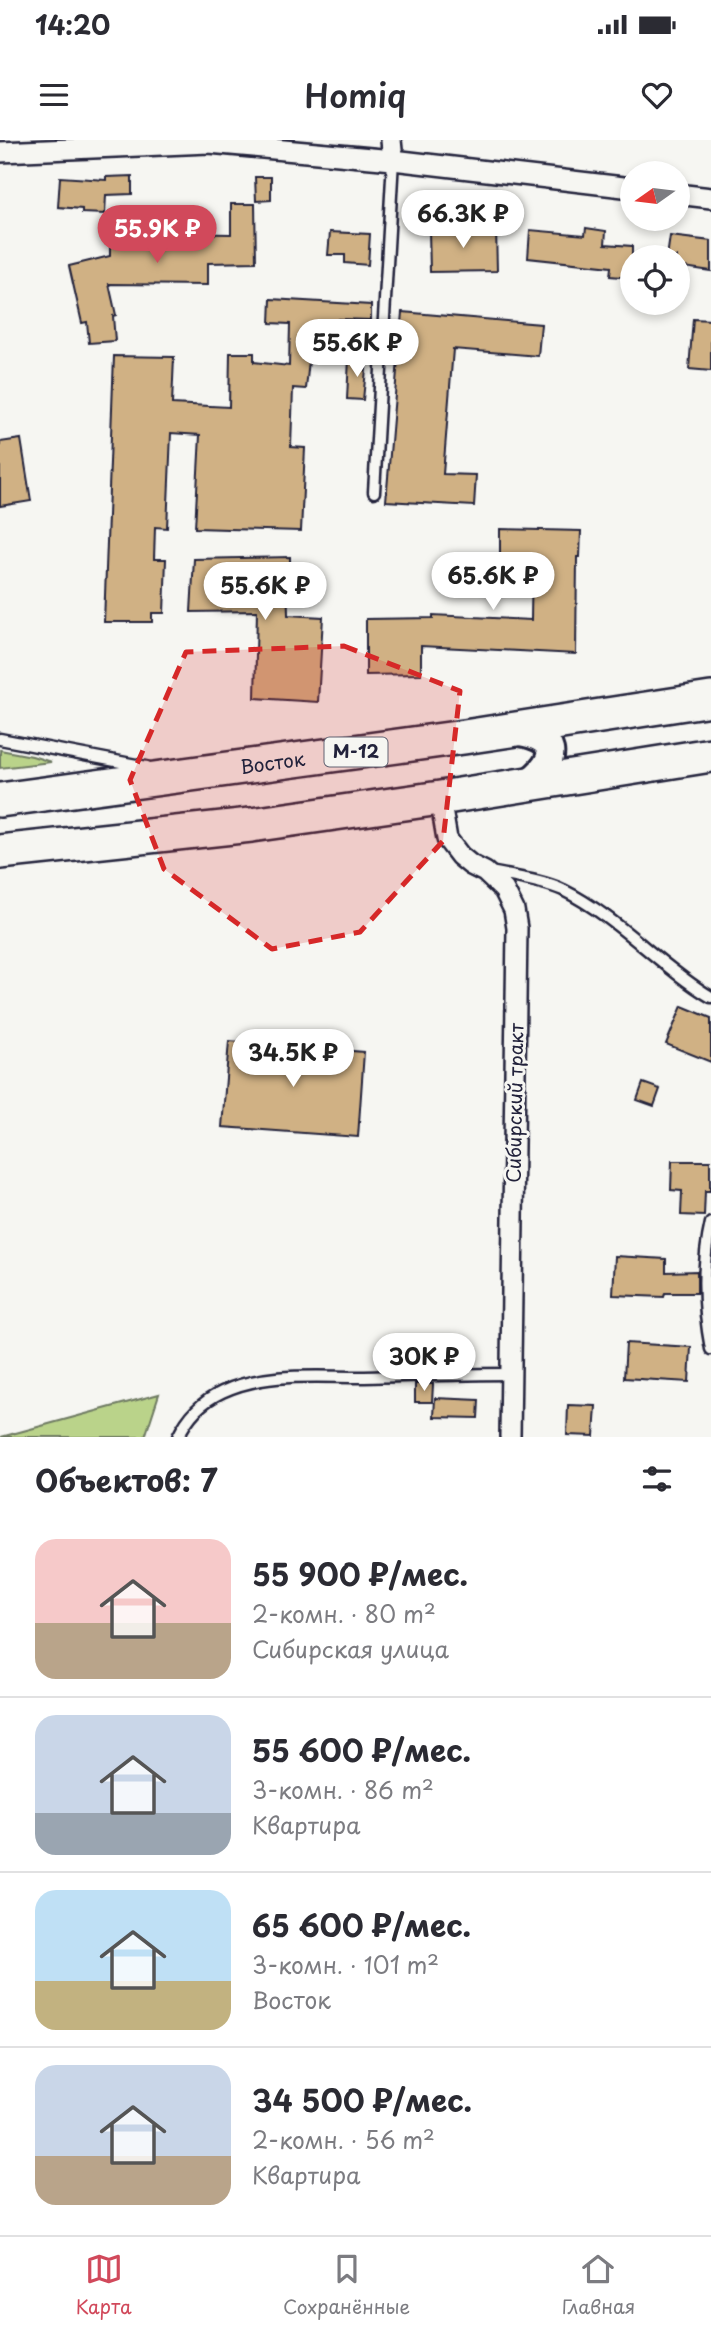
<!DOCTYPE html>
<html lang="ru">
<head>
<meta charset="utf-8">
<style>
  body { margin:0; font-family:"Playpen Sans",sans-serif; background:#f7f7f7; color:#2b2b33; height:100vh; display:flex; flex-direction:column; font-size:26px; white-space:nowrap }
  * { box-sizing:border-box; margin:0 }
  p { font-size:23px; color:#7c7c81 }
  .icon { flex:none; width:38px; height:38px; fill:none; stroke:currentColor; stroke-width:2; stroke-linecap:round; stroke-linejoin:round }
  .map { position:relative; height:1297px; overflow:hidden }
  .panel { display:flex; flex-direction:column; background:#fff; flex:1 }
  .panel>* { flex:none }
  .needle { width:46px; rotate:256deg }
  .controls { position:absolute; left:620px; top:21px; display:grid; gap:14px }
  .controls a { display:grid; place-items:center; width:70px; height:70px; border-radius:50%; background:#fff; box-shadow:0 4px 10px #0003; font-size:35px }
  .price { position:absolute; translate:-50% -60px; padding:0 16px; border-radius:24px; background:#fff; color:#222; font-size:23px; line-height:46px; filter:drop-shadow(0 2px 4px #0008) }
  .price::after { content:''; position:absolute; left:50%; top:42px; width:21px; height:16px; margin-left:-10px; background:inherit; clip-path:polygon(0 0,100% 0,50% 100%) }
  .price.on { background:#d1495b; color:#fff }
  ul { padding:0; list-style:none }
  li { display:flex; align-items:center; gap:21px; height:175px; padding:0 35px }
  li+li { border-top:2px solid #e1e1e2 }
  li span { display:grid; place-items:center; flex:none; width:196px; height:140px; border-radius:21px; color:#555 }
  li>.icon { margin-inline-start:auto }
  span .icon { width:84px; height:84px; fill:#fffc; stroke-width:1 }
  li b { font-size:30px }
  h2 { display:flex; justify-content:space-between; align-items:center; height:84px; padding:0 35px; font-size:30px }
  .status { display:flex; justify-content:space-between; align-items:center; height:49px; padding:0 35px; background:#fff; direction:ltr }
  .status svg { height:19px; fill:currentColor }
  header { display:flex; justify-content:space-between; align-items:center; height:91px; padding:0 35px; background:#fff; font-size:32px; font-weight:600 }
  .menu { display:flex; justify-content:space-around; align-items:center; height:98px; border-top:2px solid #e1e1e2; background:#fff; font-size:19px; color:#7c7c81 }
  .menu a { display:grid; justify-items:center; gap:4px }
  .menu .on { color:#d1495b }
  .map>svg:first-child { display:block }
  .green { fill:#bad38a; stroke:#6e7a62; stroke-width:2 }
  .building { fill:#d0b184; stroke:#22223b; stroke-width:2 }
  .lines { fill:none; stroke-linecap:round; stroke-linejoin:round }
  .lane-casing { stroke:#22223b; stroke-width:15 }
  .street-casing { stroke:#22223b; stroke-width:24 }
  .secondary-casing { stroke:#22223b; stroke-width:32 }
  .highway-casing { stroke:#22223b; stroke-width:38 }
  .lane { stroke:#f6f6f2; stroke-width:10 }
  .street { stroke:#f6f6f2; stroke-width:19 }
  .secondary { stroke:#f6f6f2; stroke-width:26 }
  .highway { stroke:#f6f6f2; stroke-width:33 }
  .marked { fill:#d62828; fill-opacity:0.2; stroke:#d62828; stroke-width:5; stroke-dasharray:14 9; stroke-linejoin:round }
  .labels { text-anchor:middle; stroke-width:6; stroke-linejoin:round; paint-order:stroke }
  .shield { fill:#f6f6f2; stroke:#626272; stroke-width:2 }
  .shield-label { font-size:18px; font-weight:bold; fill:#22223b }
  .street-label { font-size:19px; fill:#22223b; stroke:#f6f6f2 }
</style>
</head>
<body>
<div class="status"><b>14:20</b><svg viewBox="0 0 49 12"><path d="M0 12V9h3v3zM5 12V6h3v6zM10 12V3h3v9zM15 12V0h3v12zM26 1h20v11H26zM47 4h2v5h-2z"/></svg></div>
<header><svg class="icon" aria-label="menu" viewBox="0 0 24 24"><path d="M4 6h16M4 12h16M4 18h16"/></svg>Homiq<svg class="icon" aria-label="heart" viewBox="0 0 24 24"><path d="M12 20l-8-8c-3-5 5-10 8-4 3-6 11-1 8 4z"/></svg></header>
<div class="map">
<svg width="711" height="1297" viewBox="0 0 711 1297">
  <rect width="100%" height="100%" fill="#f6f6f2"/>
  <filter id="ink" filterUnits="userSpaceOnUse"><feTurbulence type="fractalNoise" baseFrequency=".0143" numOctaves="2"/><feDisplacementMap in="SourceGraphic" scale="14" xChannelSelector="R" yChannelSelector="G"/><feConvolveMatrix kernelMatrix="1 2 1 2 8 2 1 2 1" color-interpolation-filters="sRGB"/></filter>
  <g filter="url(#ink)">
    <g class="green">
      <polygon points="0,610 32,616 51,622 0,628"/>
      <polygon points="159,1254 145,1297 1,1297"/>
    </g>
    <g class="building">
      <polygon points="132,36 132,54 106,55 105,74 82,73 82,69 58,67 60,37 106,40 106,37"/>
      <polygon points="255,37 271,37 271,60 256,61"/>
      <polygon points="231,64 255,64 256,122 208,123 208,145 109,144 116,175 113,176 115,201 89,203 87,182 82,183 69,126 110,116 110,92 231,94"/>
      <polygon points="496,88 497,131 430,132 429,90"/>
      <polygon points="586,88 606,91 605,104 632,106 632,138 610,136 611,127 528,118 530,90 585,95"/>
      <polygon points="330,92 370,94 368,125 345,123 345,115 328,115"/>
      <polygon points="670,96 711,101 711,131 677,126 677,117 667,117"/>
      <polygon points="271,159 371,165 371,180 338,179 336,212 310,211 306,249 293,248 291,307 305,308 301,391 195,388 200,295 171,293 167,388 155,387 154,419 166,419 164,473 152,473 152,482 104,482 114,216 174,217 172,264 229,267 230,213 254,213 254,222 289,226 290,184 270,183"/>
      <polygon points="402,172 541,184 538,216 453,209 443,334 476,335 474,366 386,361"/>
      <polygon points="693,179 711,180 711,231 689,229"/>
      <polygon points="349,218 367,219 363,260 347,259"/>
      <polygon points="21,299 31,361 0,366 0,302"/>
      <polygon points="500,389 581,391 580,417 577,417 576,514 421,506 421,534 366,535 366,479 433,478 433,475 531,480 532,416 500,415"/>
      <polygon points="290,417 290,435 287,435 288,475 323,477 318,562 255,558 257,471 191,472 194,419"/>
      <polygon points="682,866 711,878 711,922 666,904"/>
      <polygon points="229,901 364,912 358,997 222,987"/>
      <polygon points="643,943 660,949 654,966 637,960"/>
      <polygon points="672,1021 710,1021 710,1051 705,1051 704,1076 681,1075 682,1051 671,1050"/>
      <polygon points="615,1116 666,1119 666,1132 697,1131 697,1153 665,1153 664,1157 613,1155"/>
      <polygon points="626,1203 691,1207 689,1242 624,1238"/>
      <polygon points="415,1244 433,1244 432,1262 415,1262"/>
      <polygon points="435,1258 479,1260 478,1278 434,1277"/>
      <polygon points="568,1265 596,1266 594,1296 567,1295"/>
    </g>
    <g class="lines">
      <defs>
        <g id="lane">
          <polyline points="374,352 393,20"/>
          <polyline points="0,599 147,627"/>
          <path d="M 490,732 C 513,737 541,740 563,750 C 618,777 659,826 711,857"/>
          <path d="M 711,1083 C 701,1126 703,1167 711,1209"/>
          <path d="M 178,1297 C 188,1276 201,1262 222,1252 C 264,1232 315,1237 360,1237 C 410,1236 460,1234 510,1234"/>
        </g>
        <g id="street">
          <polyline points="391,0 393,20"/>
          <polyline points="0,12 209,3 393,20 632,48"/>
          <polyline points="677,54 711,58"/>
          <polyline points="440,658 447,699 460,716 471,725 485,732 504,750 514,770 517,788 510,1297"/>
        </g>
        <path id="secondary" d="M 514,591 C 558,596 562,619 526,644"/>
        <g id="highway">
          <path id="s1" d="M 0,660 L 464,597 L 711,559"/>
          <polyline points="0,712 251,685 440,658 711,615"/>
        </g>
      </defs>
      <use href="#lane" class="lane-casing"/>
      <use href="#street" class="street-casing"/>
      <use href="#secondary" class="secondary-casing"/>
      <use href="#highway" class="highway-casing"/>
      <use href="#lane" class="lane"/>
      <use href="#street" class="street"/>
      <use href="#secondary" class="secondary"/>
      <use href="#highway" class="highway"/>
    </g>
  </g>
  <path class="marked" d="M 344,506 L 460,551 L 443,701 L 360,792 L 272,809 L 164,729 L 130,640 L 186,512 Z"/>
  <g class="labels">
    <rect class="shield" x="324.5" y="597.5" width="63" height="29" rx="5"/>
    <g class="shield-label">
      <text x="356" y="618">М-12</text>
    </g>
    <g class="street-label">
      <text dy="7" stroke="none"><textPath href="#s1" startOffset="275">Восток</textPath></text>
      <text transform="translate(515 963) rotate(-89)" y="7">Сибирский тракт</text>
    </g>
  </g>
</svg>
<div class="controls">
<a><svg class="needle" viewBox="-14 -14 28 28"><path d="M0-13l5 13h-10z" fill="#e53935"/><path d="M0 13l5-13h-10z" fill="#7c7c81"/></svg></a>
<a><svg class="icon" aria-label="locate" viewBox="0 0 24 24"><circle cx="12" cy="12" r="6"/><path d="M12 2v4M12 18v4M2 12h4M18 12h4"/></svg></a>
</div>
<b class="price" style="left:463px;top:110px">66.3K ₽</b>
<b class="price on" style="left:157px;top:125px">55.9K ₽</b>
<b class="price" style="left:357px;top:239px">55.6K ₽</b>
<b class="price" style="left:493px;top:472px">65.6K ₽</b>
<b class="price" style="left:265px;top:482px">55.6K ₽</b>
<b class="price" style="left:293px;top:949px">34.5K ₽</b>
<b class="price" style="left:424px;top:1253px">30K ₽</b>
</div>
<section class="panel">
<h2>Объектов: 7<svg class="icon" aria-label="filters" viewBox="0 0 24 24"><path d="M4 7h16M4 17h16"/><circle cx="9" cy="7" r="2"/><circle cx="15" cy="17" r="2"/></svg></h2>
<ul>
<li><span style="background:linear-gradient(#f6c9c9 60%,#b9a48a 0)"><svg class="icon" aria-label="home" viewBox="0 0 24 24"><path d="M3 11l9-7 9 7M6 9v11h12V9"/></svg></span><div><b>55 900 ₽/мес.</b><p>2-комн. · 80 m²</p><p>Сибирская улица</p></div></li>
<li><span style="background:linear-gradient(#c9d6e8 70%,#9aa5b1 0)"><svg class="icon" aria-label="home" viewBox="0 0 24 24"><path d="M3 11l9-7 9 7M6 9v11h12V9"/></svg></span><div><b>55 600 ₽/мес.</b><p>3-комн. · 86 m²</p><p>Квартира</p></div></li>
<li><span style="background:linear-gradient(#bfe0f5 65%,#c2b280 0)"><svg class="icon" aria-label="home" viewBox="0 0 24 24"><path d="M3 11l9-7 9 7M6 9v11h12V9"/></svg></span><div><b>65 600 ₽/мес.</b><p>3-комн. · 101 m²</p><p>Восток</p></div></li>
<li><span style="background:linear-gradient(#c9d6e8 65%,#b9a48a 0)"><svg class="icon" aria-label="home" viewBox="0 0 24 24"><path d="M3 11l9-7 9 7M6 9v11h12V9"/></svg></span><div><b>34 500 ₽/мес.</b><p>2-комн. · 56 m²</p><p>Квартира</p></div></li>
</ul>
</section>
<nav class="menu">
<a class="on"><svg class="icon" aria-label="map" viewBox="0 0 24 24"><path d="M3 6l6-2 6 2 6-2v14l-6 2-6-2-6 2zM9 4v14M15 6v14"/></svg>Карта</a>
<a><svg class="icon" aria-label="saved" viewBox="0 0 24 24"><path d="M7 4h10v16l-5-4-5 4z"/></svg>Сохранённые</a>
<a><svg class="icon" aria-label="home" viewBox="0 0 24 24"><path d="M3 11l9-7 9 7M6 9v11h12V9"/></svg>Главная</a>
</nav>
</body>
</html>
